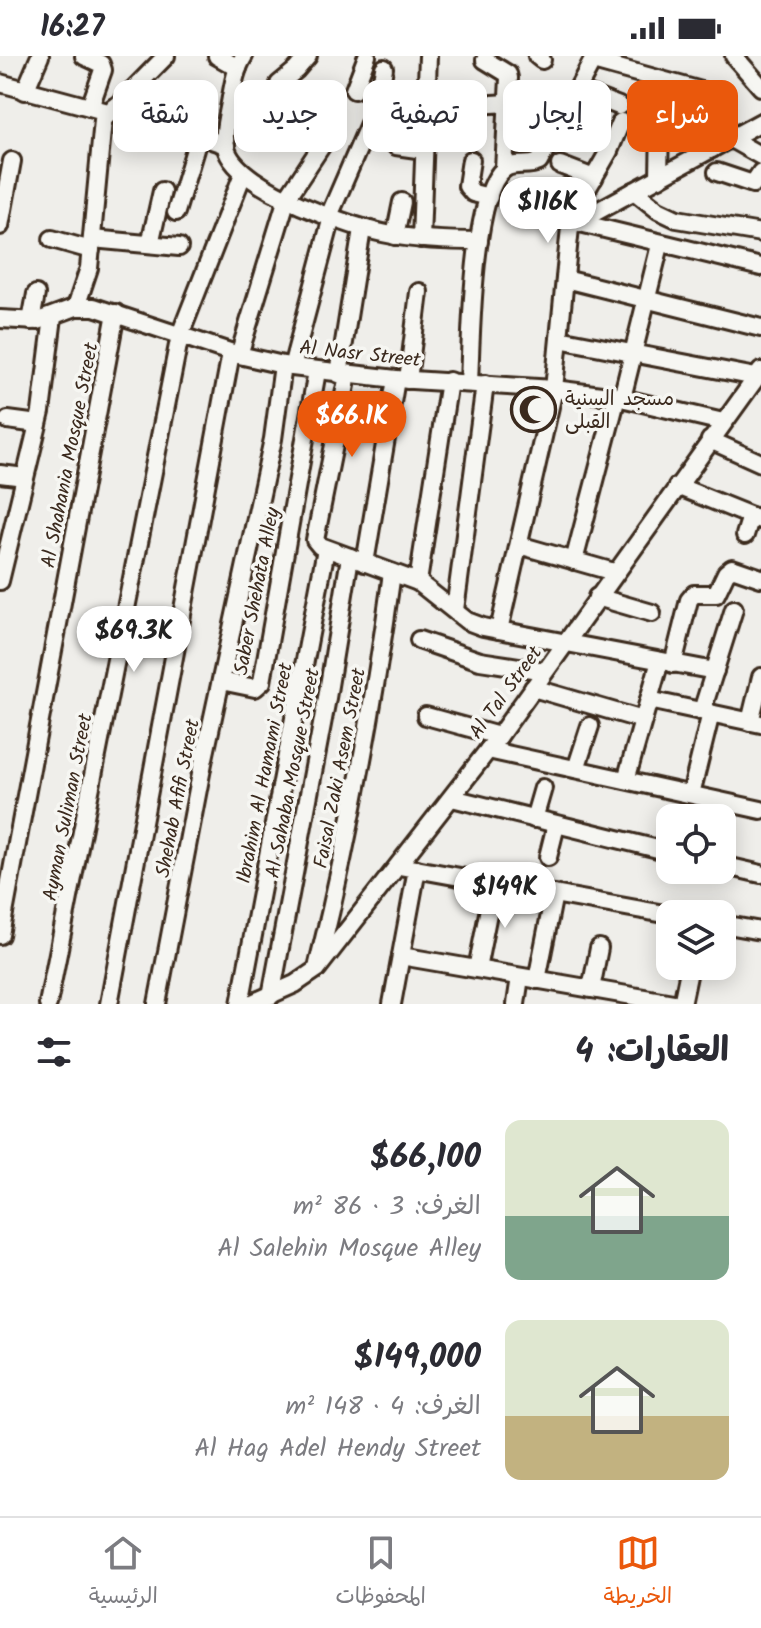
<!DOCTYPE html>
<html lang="ar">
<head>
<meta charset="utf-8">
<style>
  body { margin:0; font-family:Kalam,"Playpen Sans Arabic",sans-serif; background:#f2f2f3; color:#2b2b33; direction:rtl; height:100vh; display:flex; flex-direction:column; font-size:30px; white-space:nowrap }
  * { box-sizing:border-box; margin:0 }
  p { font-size:26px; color:#7c7c81 }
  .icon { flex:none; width:44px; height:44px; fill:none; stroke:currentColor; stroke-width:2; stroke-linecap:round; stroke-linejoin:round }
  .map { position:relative; height:948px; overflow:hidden; direction:ltr }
  .side { display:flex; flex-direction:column; background:#fff; flex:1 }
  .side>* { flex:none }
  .guide { position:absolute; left:24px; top:24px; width:714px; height:72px; direction:rtl; display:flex; gap:16px }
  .fabs { position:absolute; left:656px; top:748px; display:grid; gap:16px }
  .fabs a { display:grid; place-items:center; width:80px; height:80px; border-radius:16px; background:#fff; box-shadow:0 4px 20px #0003; font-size:40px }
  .price { position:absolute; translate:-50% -68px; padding:0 18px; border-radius:28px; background:#fff; color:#222; font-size:26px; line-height:52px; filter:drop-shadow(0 2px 4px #0008) }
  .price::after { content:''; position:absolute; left:50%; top:48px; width:24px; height:18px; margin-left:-12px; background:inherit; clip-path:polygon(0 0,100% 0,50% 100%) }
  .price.selected { background:#ea580c; color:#fff }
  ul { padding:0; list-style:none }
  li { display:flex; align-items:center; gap:24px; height:200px; padding:0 32px }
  li span { display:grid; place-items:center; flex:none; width:224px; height:160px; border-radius:16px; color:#555 }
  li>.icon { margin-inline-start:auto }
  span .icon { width:96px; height:96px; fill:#fffc; stroke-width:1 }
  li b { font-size:34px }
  h2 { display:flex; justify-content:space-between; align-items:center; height:96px; padding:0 32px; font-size:34px }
  .tag { padding:0 28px; border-radius:16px; background:#fff; box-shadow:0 4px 20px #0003; font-size:28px; line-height:72px }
  .tag.selected { background:#ea580c; color:#fff }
  .status { display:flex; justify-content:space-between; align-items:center; height:56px; padding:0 40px; background:#fff; direction:ltr }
  .status svg { height:22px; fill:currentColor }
  .tabs { display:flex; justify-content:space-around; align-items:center; height:112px; border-top:2px solid #e1e1e2; background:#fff; font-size:22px; color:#7c7c81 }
  .tabs a { display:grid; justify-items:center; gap:4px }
  .tabs .selected { color:#ea580c }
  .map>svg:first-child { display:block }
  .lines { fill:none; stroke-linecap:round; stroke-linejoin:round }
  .minor-casing { stroke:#3b2a1e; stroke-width:22 }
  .minor { stroke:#f6f6f2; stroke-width:16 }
  .labels { text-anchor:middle; stroke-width:7; stroke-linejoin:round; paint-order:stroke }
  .street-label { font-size:20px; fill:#3b2a1e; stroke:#f6f6f2 }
  .poi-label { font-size:20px; fill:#3b2a1e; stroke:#f6f6f2; text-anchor:start }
</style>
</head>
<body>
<div class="status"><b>16:27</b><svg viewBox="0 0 49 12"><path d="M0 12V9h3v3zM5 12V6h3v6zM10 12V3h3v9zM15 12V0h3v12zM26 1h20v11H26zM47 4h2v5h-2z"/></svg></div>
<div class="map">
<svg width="761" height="948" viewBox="0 0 761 948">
  <rect width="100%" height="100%" fill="#efeeea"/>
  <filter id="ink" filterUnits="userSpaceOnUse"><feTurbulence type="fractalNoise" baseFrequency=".0125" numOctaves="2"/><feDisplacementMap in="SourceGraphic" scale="16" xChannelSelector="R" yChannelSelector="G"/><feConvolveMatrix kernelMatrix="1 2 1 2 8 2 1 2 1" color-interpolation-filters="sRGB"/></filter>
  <g filter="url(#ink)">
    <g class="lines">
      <defs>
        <g id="minor">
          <polyline points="84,0 101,8 103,14 90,51"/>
          <polyline points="217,0 238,12"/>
          <path d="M 244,0 C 235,14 233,30 230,47 C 227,63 222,79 227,95 C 241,134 354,173 393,179 C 421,184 450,185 479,185"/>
          <polyline points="537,0 542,4"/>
          <polyline points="734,0 761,31"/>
          <polyline points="485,4 508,18 509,22 504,113"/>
          <polyline points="593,5 709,37"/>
          <polyline points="0,27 108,56"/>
          <polyline points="279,28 296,14 308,0"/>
          <polyline points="354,34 367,0"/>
          <polyline points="577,34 619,50"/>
          <polyline points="25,35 40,0"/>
          <polyline points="459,50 509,47"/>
          <polyline points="114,51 226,89"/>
          <path d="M 649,66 C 674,68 694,76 712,93"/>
          <polyline points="731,83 761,100"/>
          <polyline points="396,90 424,94"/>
          <polyline points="471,104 467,130 473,137 489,141"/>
          <polyline points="560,109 594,122"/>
          <polyline points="717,116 753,128 761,116"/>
          <polyline points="659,122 660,67"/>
          <polyline points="634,135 658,154 677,163 761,177"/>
          <polyline points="176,156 199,80"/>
          <polyline points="329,160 378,47 384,12"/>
          <polyline points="576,166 761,211"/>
          <polyline points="0,170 12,105"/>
          <polyline points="570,170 761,66"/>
          <polyline points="395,180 402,146"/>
          <polyline points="52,183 91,194"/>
          <polyline points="92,183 179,191"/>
          <polyline points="421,183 428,0"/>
          <polyline points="150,188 162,135"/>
          <polyline points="565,223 761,272"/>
          <polyline points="76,251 89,212 103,64 166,0"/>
          <polyline points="0,263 38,265 76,251 94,251 239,299 292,311 396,323 554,333 617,341 723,366"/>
          <polyline points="31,265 36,238"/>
          <polyline points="559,283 756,321"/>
          <polyline points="239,299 287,142 330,77 325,67 282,41"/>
          <polyline points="292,311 332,161"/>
          <polyline points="339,318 362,173"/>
          <polyline points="348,319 315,484 320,490 418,526 467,565 483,571 715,615"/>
          <polyline points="408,324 419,236"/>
          <path d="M 469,327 C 471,285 472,138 504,113 C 514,105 527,112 539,106 L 595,0"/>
          <polyline points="622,342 660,189"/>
          <polyline points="8,364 38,368"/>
          <polyline points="710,384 761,407"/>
          <polyline points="0,418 25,421"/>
          <polyline points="677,430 761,464"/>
          <polyline points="745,479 751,460"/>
          <polyline points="519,489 614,516"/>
          <polyline points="574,505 617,341"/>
          <polyline points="365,507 396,323"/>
          <polyline points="0,525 41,356 53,261"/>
          <polyline points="418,526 449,325"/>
          <polyline points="597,541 652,557"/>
          <polyline points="455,554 485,328"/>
          <polyline points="499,574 554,333 571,161 609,95 621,66"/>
          <polyline points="419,584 480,605 545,615"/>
          <polyline points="673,608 689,544 694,538 716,538 726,517 732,512 761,522"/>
          <polyline points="221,625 255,632 262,626 317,315"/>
          <polyline points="533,632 643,664"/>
          <polyline points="649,644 761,668"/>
          <polyline points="702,655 734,553"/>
          <polyline points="426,660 499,680"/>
          <polyline points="750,666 761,621"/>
          <polyline points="488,694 761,754"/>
          <polyline points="576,713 590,670"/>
          <polyline points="626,724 660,605"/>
          <polyline points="691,738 711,657"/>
          <polyline points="452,742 670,796"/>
          <polyline points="534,763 543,732"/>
          <polyline points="548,801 556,769"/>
          <polyline points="722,809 761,818"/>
          <polyline points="399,810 670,859"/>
          <polyline points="722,868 761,875"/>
          <polyline points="0,879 116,257"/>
          <polyline points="401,900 679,948"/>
          <path d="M 318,908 C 350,779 374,649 392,517"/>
          <polyline points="477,913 494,827"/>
          <polyline points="537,924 554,838"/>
          <polyline points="591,933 599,892"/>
          <polyline points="271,940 327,642 350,501"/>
          <polyline points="48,948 180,279 243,118"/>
          <polyline points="109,948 231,297"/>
          <polyline points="157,948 203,707 273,383 283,309"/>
          <polyline points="240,948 326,493"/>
          <polyline points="250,948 295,928 317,913 499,680 761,315"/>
          <polyline points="392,948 417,813"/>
          <polyline points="516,948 520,921"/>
          <polyline points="682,948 690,910"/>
        </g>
      </defs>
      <use href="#minor" class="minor-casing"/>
      <use href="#minor" class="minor"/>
    </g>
  </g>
  <defs>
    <symbol id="mosque-ring" viewBox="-11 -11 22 22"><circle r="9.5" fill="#f6f6f2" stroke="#3b2a1e" stroke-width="1.5"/><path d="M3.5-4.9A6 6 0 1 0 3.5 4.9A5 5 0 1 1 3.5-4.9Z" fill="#3b2a1e"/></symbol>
  </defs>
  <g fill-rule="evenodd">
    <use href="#mosque-ring" x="508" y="328" width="51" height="51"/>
  </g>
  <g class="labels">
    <g class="street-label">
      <text transform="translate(360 297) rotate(6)" y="7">Al Nasr Street</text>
      <text transform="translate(69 399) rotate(-79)" y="7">Al Shahania Mosque Street</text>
      <text transform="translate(256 535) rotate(-79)" y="7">Saber Shehata Alley</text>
      <text transform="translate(505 636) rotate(-54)" y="7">Al Tal Street</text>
      <text transform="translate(339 712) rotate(-79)" y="7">Faisal Zaki Asem Street</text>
      <text transform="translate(264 717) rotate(-79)" y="7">Ibrahim Al Hamami Street</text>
      <text transform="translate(292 717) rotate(-79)" y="7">Al Sahaba Mosque Street</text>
      <text transform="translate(177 742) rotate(-79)" y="7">Shehab Afifi Street</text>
      <text transform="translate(67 751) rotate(-79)" y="7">Ayman Suliman Street</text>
    </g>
    <g class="poi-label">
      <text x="565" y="349">مسجد السنية<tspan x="565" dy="23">القبلى</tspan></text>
    </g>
  </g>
</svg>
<div class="fabs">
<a><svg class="icon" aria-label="locate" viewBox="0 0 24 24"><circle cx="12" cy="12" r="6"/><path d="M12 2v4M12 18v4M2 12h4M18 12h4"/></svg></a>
<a><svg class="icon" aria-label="layers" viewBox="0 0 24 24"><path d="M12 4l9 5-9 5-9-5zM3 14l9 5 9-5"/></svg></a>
</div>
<b class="price" style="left:548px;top:189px">$116K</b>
<b class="price selected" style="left:352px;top:403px">$66.1K</b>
<b class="price" style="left:134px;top:618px">$69.3K</b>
<b class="price" style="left:505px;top:874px">$149K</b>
<div class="guide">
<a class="tag selected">شراء</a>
<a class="tag">إيجار</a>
<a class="tag">تصفية</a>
<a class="tag">جديد</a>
<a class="tag">شقة</a>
</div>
</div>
<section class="side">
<h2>العقارات: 4<svg class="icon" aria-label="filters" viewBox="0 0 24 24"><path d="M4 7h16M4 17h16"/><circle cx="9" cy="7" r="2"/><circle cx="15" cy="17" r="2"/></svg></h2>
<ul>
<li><span style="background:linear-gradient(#dfe7d0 60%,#7fa58c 0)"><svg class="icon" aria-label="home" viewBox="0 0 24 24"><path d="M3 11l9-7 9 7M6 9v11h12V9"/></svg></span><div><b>$66,100</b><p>الغرف: 3 · 86 m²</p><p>Al Salehin Mosque Alley</p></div></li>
<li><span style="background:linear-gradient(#dfe7d0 60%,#c2b280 0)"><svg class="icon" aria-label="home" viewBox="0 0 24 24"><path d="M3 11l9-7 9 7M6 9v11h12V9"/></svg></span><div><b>$149,000</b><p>الغرف: 4 · 148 m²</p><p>Al Hag Adel Hendy Street</p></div></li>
</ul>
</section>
<nav class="tabs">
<a class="selected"><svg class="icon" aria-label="map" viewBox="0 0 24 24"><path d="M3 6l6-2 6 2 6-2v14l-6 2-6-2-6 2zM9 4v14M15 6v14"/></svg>الخريطة</a>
<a><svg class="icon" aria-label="saved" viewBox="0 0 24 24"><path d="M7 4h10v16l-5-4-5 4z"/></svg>المحفوظات</a>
<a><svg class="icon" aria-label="home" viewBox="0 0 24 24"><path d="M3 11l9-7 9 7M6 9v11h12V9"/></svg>الرئيسية</a>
</nav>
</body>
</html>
